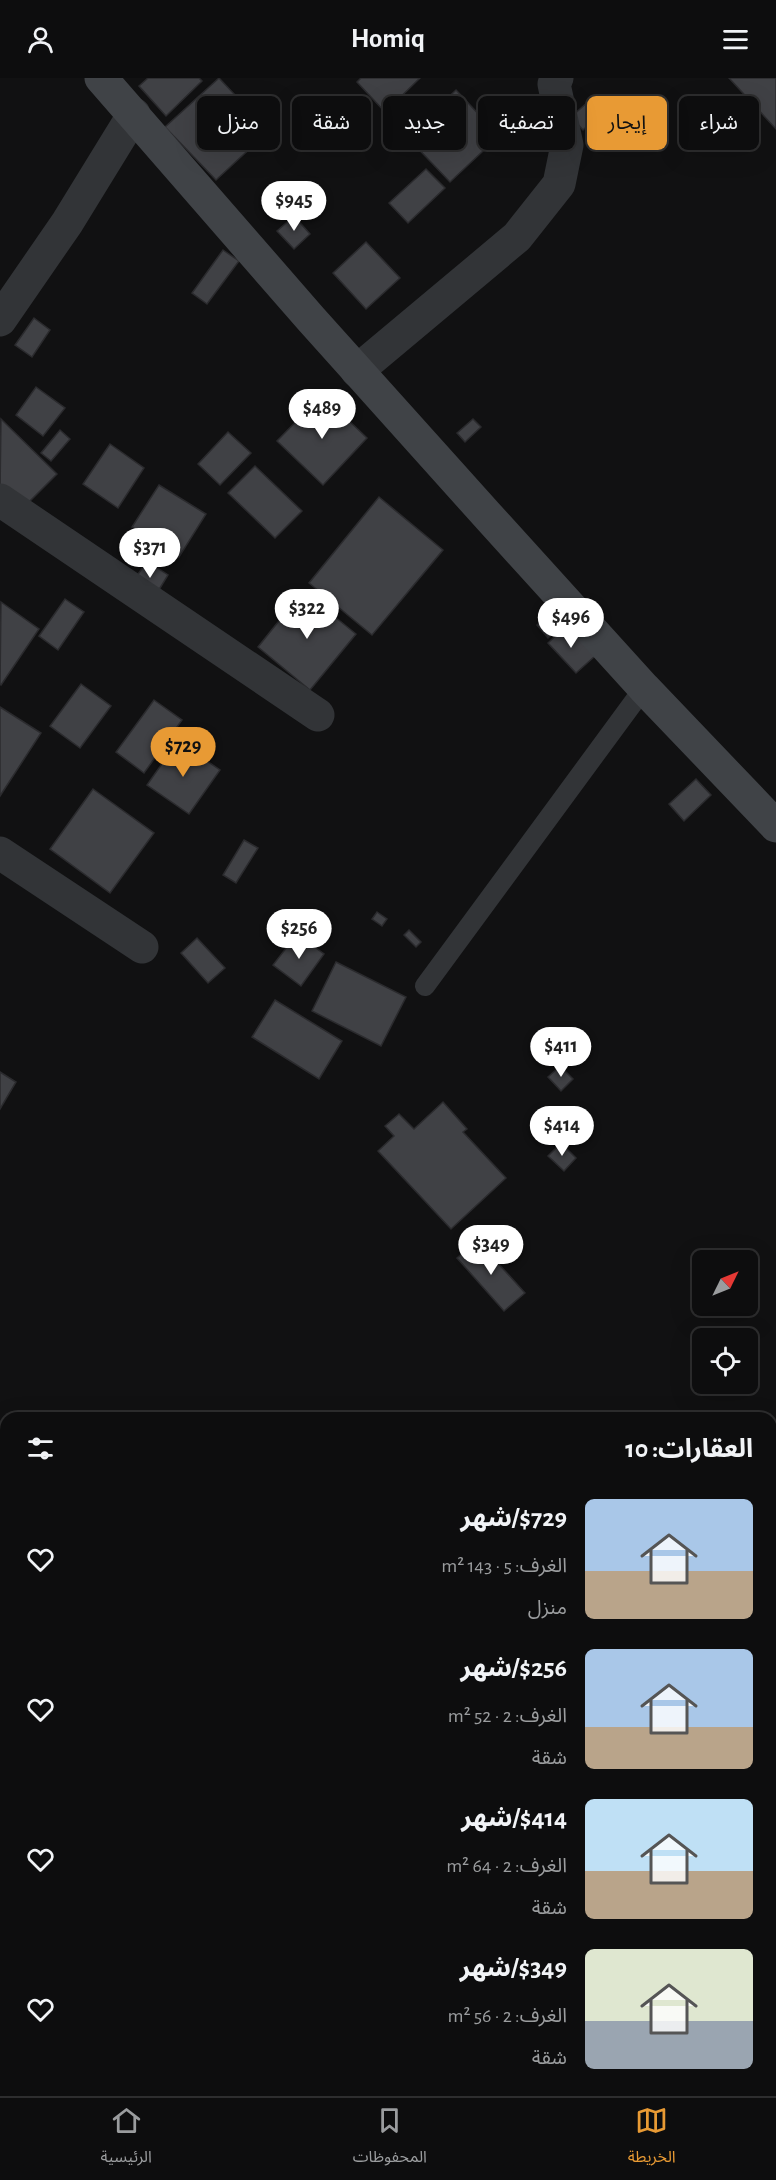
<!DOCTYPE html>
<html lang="ar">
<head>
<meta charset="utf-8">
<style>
  body { margin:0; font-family:"Alegreya Sans","Noto Sans Arabic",sans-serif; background:#1b1b1c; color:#f1f3f6; direction:rtl; height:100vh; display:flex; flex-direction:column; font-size:22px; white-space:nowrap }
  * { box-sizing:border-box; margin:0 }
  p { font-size:20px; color:#9a9c9e }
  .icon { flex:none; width:33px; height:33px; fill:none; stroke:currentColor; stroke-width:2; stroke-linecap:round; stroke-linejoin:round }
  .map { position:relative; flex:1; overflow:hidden; direction:ltr }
  .panel { position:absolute; left:0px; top:1334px; width:777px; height:686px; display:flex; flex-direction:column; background:#0d0d0e; border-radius:18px 18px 0 0; box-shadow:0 6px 24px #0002,0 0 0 2px #2d2d2e; direction:rtl }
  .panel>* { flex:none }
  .top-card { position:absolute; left:18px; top:18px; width:741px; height:54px; direction:rtl; display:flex; gap:12px }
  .needle { width:39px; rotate:47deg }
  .fabs { position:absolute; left:692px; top:1172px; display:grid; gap:12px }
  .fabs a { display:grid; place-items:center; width:66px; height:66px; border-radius:9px; background:#0d0d0e; box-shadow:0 6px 24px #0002,0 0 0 2px #2d2d2e; font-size:30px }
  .price { position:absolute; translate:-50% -51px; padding:0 14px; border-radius:21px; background:#fff; color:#222; font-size:20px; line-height:39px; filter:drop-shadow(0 2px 3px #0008) }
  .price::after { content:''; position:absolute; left:50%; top:36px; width:18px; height:14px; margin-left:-9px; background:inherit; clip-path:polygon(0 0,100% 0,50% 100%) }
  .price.selected { background:#e89a34; color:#111 }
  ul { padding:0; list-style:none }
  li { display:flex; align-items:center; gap:18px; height:150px; padding:0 24px }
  li span { display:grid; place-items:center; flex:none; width:168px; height:120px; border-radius:9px; color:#555 }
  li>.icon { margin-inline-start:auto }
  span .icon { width:72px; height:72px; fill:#fffc; stroke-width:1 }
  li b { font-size:26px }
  h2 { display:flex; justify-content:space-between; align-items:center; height:72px; padding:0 24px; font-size:26px }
  .tag { padding:0 21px; border-radius:9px; background:#0d0d0e; box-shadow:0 6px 24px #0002,0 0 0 2px #2d2d2e; font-size:21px; line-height:54px }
  .tag.selected { background:#e89a34; color:#111 }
  header { display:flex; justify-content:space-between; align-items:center; height:78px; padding:0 24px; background:#0d0d0e; font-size:27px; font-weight:700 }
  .tab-bar { display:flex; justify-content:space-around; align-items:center; height:84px; border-top:2px solid #2d2d2e; background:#0d0d0e; font-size:16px; color:#9a9c9e }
  .tab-bar a { display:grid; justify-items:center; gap:3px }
  .tab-bar .selected { color:#e89a34 }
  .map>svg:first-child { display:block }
  .building { fill:#404145; stroke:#2b2b2e; stroke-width:1.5 }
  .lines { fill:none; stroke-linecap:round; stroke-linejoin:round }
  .lane { stroke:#323437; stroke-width:20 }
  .street { stroke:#323437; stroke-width:33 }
  .secondary { stroke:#404347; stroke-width:33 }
</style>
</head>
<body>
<header><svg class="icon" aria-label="menu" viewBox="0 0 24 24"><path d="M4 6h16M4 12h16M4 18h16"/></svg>Homiq<svg class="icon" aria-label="person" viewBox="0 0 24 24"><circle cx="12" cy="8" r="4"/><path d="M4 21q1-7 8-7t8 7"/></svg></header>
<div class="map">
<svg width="776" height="2018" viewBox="0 0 776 2018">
  <rect width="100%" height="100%" fill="#111112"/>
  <g class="building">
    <polygon points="148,0 199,0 202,3 166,38 139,8"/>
    <polygon points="219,0 269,53 216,102 165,49"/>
    <polygon points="361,0 420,0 385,34 357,4"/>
    <polygon points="729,0 776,0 776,51"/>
    <polygon points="456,12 499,58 450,104 407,59"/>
    <polygon points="589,23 600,36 583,52 571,39"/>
    <polygon points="426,91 445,110 408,145 389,125"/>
    <polygon points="294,138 310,156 294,171 277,153"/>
    <polygon points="366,164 400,200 366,231 333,195"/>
    <polygon points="223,172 239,183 207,226 192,215"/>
    <polygon points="34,240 50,252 32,279 15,267"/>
    <polygon points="36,309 65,330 43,358 16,337"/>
    <polygon points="322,317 367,360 323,407 277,363"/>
    <polygon points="1,341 57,396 20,433 0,413"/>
    <polygon points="473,341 481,349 465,364 457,355"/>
    <polygon points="60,352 70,361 51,383 41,375"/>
    <polygon points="228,354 251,375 220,407 198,386"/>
    <polygon points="110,366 144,390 118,430 83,406"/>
    <polygon points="255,388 302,433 275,460 228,415"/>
    <polygon points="159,407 206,436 179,479 132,449"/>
    <polygon points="379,419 443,472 372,557 309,505"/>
    <polygon points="147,483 168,497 154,520 132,505"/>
    <polygon points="303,513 356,556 310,612 258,569"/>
    <polygon points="65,521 84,534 58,572 39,558"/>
    <polygon points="1,524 39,551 1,607 0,606"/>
    <polygon points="548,537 560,549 548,560 537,547"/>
    <polygon points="567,547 595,578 576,595 548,565"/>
    <polygon points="81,606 111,628 80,670 50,648"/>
    <polygon points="154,622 182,642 144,695 116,674"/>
    <polygon points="0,629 41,655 0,718"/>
    <polygon points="178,663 220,692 189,736 147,707"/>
    <polygon points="696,701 711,717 684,743 669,726"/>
    <polygon points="93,711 154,755 110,815 50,771"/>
    <polygon points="244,762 258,770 236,805 223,797"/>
    <polygon points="377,834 387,841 382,848 372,841"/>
    <polygon points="409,852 421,864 416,869 404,857"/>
    <polygon points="297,856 324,876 301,908 273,887"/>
    <polygon points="197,860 225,890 208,905 181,875"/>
    <polygon points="336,884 406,919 381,968 312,933"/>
    <polygon points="275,922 342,963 319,1001 252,959"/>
    <polygon points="560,988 573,1001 561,1013 548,999"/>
    <polygon points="0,994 16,1004 0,1031"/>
    <polygon points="443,1024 467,1051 463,1054 506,1100 451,1151 378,1073 394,1058 385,1048 399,1036 414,1051"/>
    <polygon points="561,1065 576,1080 564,1093 548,1078"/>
    <polygon points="477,1162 525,1215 504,1233 457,1180"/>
    <polygon points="702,1277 702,1297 692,1288"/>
    <polygon points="0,1651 6,1655 6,1709 1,1716"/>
    <polygon points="6,1909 6,1989 0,1984 0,1917"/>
    <polygon points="99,2013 149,2013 156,2018 96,2018"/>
  </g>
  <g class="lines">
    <polyline class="lane" points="425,908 644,610"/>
    <g class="street">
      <polyline points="0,242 67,145 134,36"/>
      <polyline points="357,293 517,159 559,106 567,67 554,6 557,0"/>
      <polyline points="0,422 318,637"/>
      <polyline points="0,775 142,869"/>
    </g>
    <polyline class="secondary" points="101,0 311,241 487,437 644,610 776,748"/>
  </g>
</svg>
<div class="fabs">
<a><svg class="needle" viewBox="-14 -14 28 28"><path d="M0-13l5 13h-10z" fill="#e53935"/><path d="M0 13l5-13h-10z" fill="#9a9c9e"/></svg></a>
<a><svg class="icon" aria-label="locate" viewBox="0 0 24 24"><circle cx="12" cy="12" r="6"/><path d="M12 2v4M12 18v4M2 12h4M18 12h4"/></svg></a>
</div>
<b class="price" style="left:294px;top:154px">$945</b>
<b class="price" style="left:322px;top:362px">$489</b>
<b class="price" style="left:150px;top:501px">$371</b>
<b class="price" style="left:307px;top:562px">$322</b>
<b class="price" style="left:571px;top:571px">$496</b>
<b class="price selected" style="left:183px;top:700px">$729</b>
<b class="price" style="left:299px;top:882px">$256</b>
<b class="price" style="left:561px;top:1000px">$411</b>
<b class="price" style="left:562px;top:1079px">$414</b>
<b class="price" style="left:491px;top:1198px">$349</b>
<div class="top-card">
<a class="tag">شراء</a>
<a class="tag selected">إيجار</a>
<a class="tag">تصفية</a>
<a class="tag">جديد</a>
<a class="tag">شقة</a>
<a class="tag">منزل</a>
</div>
<section class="panel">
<h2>العقارات: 10<svg class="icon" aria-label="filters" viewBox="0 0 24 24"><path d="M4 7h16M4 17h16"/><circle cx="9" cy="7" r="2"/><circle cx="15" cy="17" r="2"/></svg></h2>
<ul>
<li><span style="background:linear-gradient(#a9c7e8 60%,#b9a48a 0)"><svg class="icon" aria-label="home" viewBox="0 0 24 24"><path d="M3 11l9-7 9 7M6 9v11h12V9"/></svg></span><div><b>$729/شهر</b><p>الغرف: 5 · 143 m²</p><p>منزل</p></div><svg class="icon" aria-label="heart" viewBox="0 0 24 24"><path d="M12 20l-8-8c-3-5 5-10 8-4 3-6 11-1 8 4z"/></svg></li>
<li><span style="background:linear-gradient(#a9c7e8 65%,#b9a48a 0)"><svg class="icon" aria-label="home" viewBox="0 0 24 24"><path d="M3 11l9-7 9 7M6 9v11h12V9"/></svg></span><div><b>$256/شهر</b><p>الغرف: 2 · 52 m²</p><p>شقة</p></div><svg class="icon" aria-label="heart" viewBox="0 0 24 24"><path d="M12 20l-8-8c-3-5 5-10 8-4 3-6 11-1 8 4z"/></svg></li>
<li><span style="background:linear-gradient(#bfe0f5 60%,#b9a48a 0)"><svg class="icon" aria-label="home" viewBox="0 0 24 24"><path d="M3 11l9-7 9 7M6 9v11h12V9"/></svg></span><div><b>$414/شهر</b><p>الغرف: 2 · 64 m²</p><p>شقة</p></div><svg class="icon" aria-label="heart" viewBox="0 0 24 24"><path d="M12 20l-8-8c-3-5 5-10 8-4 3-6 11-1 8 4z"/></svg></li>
<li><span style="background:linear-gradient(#dfe7d0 60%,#9aa5b1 0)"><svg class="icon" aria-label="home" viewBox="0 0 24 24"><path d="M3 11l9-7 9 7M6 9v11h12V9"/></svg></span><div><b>$349/شهر</b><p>الغرف: 2 · 56 m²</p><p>شقة</p></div><svg class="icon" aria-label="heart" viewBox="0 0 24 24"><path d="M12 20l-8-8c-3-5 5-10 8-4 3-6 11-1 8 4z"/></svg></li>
</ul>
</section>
</div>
<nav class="tab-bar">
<a class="selected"><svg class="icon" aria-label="map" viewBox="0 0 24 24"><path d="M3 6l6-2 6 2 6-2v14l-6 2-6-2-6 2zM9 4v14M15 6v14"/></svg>الخريطة</a>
<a><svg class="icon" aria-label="saved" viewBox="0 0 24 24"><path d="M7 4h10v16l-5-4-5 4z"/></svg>المحفوظات</a>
<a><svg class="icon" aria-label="home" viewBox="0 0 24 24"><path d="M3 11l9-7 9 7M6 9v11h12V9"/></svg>الرئيسية</a>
</nav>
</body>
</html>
